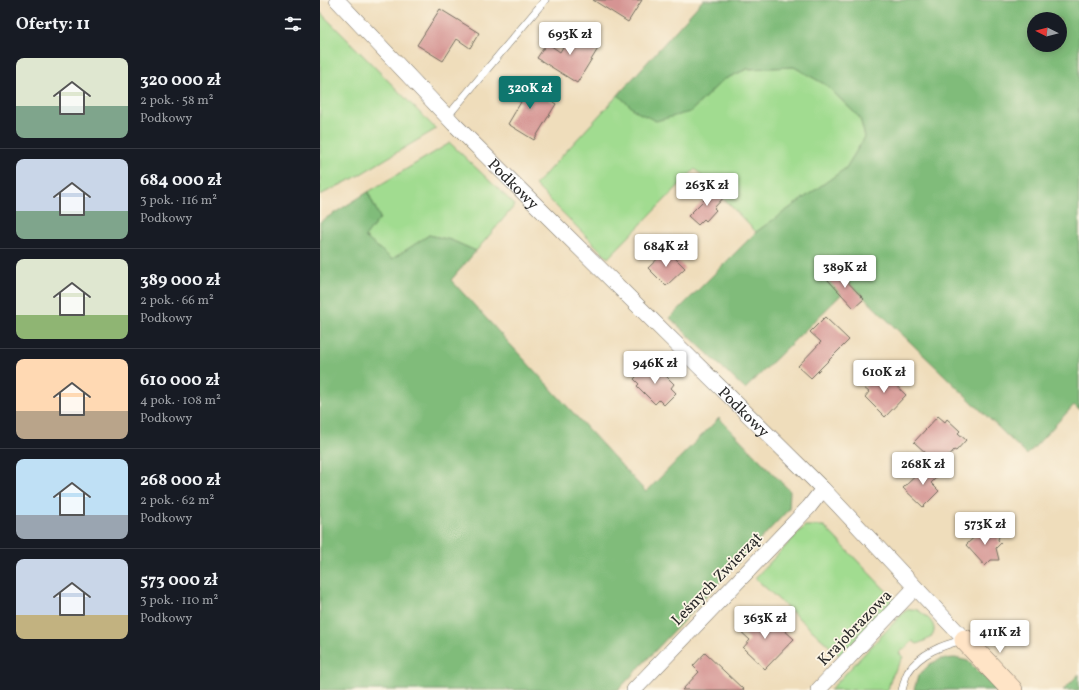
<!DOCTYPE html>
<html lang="pl">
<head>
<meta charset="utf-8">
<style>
  body { margin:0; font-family:Vollkorn,serif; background:#242831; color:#f1f3f6; height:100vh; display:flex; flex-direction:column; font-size:15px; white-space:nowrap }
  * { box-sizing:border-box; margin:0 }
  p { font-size:13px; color:#9ea1a6 }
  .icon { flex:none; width:22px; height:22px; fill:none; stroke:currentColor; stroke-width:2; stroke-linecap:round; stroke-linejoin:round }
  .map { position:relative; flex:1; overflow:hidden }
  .panel { display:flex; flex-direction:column; background:#171b24; width:320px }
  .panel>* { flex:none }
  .needle { width:26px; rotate:276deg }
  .controls { position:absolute; left:707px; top:12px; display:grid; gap:8px }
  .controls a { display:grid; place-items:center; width:40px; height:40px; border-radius:50%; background:#171b24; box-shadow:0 2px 10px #0003; font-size:20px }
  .price { position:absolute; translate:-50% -34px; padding:0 9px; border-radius:4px; background:#fff; color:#222; font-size:13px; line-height:26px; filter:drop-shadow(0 1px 2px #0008) }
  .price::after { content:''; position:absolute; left:50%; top:24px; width:12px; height:9px; margin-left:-6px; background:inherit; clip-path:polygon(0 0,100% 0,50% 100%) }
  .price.selected { background:#0f766e; color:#fff }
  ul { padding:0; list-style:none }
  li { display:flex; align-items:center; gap:12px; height:100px; padding:0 16px }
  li+li { border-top:1px solid #363941 }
  li span { display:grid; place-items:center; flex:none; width:112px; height:80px; border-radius:8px; color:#555 }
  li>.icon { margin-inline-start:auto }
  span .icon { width:48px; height:48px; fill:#fffc; stroke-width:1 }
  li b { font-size:17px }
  h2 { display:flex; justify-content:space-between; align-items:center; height:48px; padding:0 16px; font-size:17px }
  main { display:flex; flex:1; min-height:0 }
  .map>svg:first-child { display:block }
  .green { fill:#a1dc90; stroke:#66845e }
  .forest { fill:#80bc7a; stroke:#567452; fill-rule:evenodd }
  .building { fill:#d59493 }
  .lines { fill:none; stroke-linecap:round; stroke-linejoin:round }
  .lane-casing { stroke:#70695d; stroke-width:8 }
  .street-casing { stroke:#70695d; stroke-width:16 }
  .secondary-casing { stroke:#70695d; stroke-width:22 }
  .lane { stroke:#fff; stroke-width:7 }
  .street { stroke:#fff; stroke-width:15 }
  .secondary { stroke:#ffe4c6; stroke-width:21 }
  .labels { text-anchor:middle; stroke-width:3.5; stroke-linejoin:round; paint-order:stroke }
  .street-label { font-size:16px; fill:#2b2b2b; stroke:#fcf5e5 }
</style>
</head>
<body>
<main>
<section class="panel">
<h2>Oferty: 11<svg class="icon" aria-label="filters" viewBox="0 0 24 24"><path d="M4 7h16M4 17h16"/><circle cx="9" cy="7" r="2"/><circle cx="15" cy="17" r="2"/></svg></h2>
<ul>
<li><span style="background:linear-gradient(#dfe7d0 60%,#7fa58c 0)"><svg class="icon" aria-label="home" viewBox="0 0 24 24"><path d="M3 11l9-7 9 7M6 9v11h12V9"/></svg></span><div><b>320 000 zł</b><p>2 pok. · 58 m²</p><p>Podkowy</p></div></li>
<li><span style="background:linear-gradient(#c9d6e8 65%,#7fa58c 0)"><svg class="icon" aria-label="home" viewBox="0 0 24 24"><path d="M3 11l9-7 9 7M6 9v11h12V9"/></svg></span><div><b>684 000 zł</b><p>3 pok. · 116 m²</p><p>Podkowy</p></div></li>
<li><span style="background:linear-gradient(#dfe7d0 70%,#8fb573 0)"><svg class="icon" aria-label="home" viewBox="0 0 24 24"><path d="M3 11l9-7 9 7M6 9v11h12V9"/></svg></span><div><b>389 000 zł</b><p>2 pok. · 66 m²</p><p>Podkowy</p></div></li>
<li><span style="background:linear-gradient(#ffd9b3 65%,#b9a48a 0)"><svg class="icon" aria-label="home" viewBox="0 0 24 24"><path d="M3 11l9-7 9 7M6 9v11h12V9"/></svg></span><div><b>610 000 zł</b><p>4 pok. · 108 m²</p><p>Podkowy</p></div></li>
<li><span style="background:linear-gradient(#bfe0f5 70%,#9aa5b1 0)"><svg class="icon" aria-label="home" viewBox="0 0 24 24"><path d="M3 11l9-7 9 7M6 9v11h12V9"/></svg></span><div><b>268 000 zł</b><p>2 pok. · 62 m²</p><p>Podkowy</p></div></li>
<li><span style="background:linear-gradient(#c9d6e8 70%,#c2b280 0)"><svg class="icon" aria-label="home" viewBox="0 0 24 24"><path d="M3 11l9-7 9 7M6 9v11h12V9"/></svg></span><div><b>573 000 zł</b><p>3 pok. · 110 m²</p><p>Podkowy</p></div></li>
</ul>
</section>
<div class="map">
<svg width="759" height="690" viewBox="0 0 759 690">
  <rect width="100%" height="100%" fill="#fcf5e5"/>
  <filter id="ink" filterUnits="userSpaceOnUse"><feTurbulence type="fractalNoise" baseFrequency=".025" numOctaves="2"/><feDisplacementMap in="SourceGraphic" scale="8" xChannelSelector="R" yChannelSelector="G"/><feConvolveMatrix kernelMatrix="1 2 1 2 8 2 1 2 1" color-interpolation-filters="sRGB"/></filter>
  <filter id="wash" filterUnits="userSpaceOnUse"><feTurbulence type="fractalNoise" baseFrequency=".012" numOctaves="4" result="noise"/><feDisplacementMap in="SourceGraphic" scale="16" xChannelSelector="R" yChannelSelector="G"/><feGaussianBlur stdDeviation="0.9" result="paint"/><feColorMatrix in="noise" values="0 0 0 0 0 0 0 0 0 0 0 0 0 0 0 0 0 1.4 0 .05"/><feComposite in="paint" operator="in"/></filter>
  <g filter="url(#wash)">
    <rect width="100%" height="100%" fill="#efddbb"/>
    <g class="green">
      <polygon points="0,12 116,129 34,178 0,195"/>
      <polygon points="474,67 506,85 540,118 545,137 526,168 436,232 375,169 288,258 215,185 298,95 317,112 370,112 403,80 427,69"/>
      <polygon points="130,143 195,205 156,251 131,240 109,235 72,260 45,237 60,218 48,192"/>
      <polygon points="485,526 504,526 575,600 520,656 435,578"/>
      <path d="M 589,609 C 592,609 596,609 599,611 C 607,616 620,627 611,637 C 608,640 601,642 597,644 L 593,641 L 579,653 L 583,657 L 571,678 L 568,690 L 510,690 L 584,612 Z"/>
    </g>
    <g class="forest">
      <path d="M 383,0 L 759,0 L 759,410 L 754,405 L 707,455 L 531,285 L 425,389 L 350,318 L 436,232 L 526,168 L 545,137 L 540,118 L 506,85 L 474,67 L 427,69 L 403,80 L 370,112 L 336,121 L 317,112 L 298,95 ZM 714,19 L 740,19 L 740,45 L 714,45 Z"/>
      <polygon points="48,192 60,218 45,237 72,259 109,235 131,240 156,251 131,280 326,492 399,418 470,491 469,509 298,690 0,690 0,222"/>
      <polygon points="635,658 648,661 677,690 594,690 598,676 610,664 621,659"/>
      <polygon points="759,674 759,690 743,690"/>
    </g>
    <g id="blocks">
      <g class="building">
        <polygon points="273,0 322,0 308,22"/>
        <polygon points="120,9 159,33 150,48 137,39 123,61 97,45"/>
        <polygon points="253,30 279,47 257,83 217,58 227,43 240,52"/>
        <polygon points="197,79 236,104 214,140 188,124 201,102 187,94"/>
        <polygon points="397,187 406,195 394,208 396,210 386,221 384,219 378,225 368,216"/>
        <polygon points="347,250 365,268 346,286 328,268"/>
        <polygon points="516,270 544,299 534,308 507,279"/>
        <polygon points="505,317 529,340 491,378 478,366 501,342 490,332"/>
        <polygon points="330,363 334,368 336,366 354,384 351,388 356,393 344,405 339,400 335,404 317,386 319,384 314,379"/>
        <polygon points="560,370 586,395 565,417 545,397 549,392 544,388"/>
        <polygon points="618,416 625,422 627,419 640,431 638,433 646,440 636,451 634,450 620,466 594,442"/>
        <polygon points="607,465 618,476 611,483 619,491 603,507 583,488"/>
        <polygon points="666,526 672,533 680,533 678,540 681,543 676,548 679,560 671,560 665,566 646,545"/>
        <polygon points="432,614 444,626 451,618 474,639 445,669 423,648 430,640 418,629"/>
        <polygon points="385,653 424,690 362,690 379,672 373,666"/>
      </g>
    </g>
  </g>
  <g filter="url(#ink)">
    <use href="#blocks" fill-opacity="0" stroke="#70695d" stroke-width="1"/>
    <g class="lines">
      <defs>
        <g id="lane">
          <polyline points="127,117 225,0"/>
          <path d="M 582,690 C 584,684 585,677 588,672 C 600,653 623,645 643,640"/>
        </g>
        <g id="street">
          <path id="s1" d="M 17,0 L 134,124 L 503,489 L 645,640"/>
          <polyline points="314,690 489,507 503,489"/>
          <polyline points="498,690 595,588"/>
        </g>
        <polyline id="secondary" points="645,640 692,690"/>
      </defs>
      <use href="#lane" class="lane-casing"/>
      <use href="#street" class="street-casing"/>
      <use href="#secondary" class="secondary-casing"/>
      <use href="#lane" class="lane"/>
      <use href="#street" class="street"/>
      <use href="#secondary" class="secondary"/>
    </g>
  </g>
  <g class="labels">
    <g class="street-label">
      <text dy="6" stroke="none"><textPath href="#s1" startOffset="255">Podkowy</textPath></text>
      <text dy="6" stroke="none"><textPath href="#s1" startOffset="579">Podkowy</textPath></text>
      <text transform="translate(396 578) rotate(-46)" y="6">Leśnych Zwierząt</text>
      <text transform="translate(534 627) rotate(-46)" y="6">Krajobrazowa</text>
    </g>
  </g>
</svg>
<div class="controls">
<a><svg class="needle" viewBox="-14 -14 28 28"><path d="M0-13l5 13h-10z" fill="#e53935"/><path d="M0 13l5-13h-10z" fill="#9ea1a6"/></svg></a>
</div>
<b class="price" style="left:250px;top:56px">693K zł</b>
<b class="price selected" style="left:210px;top:110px">320K zł</b>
<b class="price" style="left:387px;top:207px">263K zł</b>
<b class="price" style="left:346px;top:268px">684K zł</b>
<b class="price" style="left:525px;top:289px">389K zł</b>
<b class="price" style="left:335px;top:385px">946K zł</b>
<b class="price" style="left:564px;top:394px">610K zł</b>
<b class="price" style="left:603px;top:486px">268K zł</b>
<b class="price" style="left:665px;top:546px">573K zł</b>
<b class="price" style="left:445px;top:640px">363K zł</b>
<b class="price" style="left:680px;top:654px">411K zł</b>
</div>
</main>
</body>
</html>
